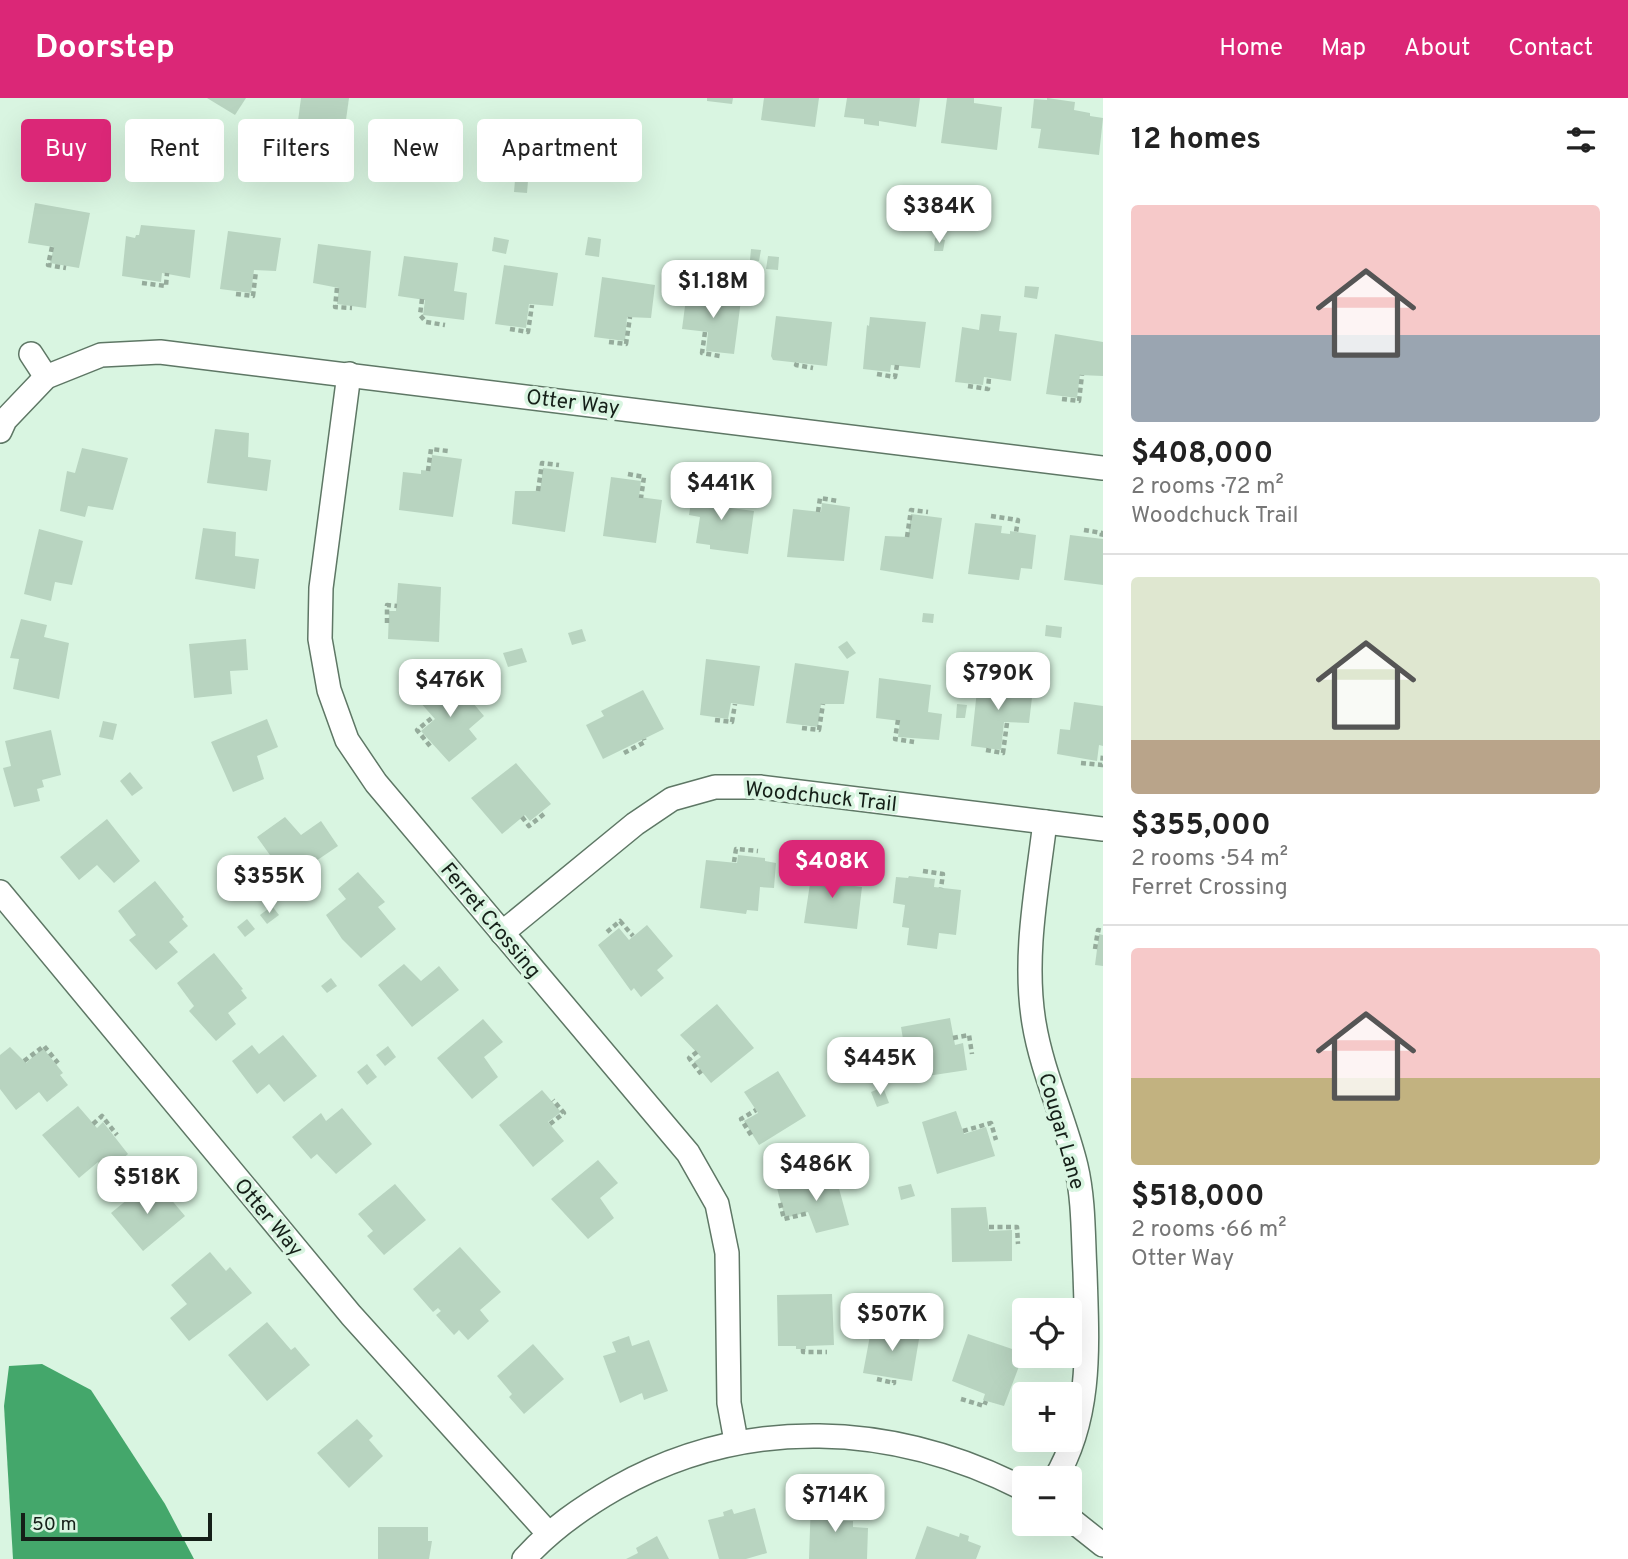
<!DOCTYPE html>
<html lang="en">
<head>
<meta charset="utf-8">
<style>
  body { margin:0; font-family:Overpass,sans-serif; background:#f2f2f2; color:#222; height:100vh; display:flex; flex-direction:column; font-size:26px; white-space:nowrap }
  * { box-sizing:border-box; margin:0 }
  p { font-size:23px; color:#767676 }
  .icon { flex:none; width:38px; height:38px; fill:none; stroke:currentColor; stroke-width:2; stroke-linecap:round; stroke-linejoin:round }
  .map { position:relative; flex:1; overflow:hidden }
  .drawer { display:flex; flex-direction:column; background:#fff; width:525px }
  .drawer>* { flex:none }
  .hud { position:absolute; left:21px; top:21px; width:665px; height:63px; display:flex; gap:14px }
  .buttons { position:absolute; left:1012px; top:1200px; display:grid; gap:14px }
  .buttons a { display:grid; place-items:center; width:70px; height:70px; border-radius:7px; background:#fff; box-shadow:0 7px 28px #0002; font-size:35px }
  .scale { position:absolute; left:21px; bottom:18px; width:191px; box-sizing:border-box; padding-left:7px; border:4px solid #151f18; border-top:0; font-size:19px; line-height:24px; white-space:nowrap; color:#151f18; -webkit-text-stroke:5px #d9f5e1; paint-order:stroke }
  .price { position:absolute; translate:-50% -60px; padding:0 16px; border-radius:14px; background:#fff; color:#222; font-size:23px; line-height:46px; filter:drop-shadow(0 2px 4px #0008) }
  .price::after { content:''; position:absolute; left:50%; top:42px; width:21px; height:16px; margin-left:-10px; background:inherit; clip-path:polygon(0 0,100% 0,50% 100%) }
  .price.selected { background:#db2777; color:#fff }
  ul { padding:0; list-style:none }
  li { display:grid; align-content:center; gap:14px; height:371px; padding:0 28px }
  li+li { border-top:2px solid #e0e0e0 }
  li span { display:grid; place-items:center; height:217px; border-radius:7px; color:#555 }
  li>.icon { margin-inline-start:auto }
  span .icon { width:126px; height:126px; fill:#fffc; stroke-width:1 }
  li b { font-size:30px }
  h2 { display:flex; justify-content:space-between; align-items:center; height:84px; padding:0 28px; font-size:30px }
  .pill { padding:0 24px; border-radius:7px; background:#fff; box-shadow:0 7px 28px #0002; font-size:24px; line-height:63px }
  .pill.selected { background:#db2777; color:#fff }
  header { display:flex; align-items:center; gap:42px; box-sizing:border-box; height:98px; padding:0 35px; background:#db2777; color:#fff }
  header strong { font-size:33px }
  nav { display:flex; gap:38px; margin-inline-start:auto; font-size:24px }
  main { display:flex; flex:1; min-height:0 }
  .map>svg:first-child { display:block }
  .water { fill:#44a76b }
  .building { fill:#b8d4c0 }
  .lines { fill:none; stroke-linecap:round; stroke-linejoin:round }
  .minor-casing { stroke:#5e7765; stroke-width:26 }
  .path { stroke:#95ab9b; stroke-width:4.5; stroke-dasharray:5 3.5; stroke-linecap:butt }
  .minor { stroke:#fff; stroke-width:23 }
  .labels { text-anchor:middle; stroke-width:7; stroke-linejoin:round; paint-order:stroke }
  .street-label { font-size:21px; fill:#151f18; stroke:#d9f5e1 }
</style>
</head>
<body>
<header>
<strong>Doorstep</strong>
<nav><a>Home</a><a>Map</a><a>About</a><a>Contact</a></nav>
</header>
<main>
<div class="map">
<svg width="1103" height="1461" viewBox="0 0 1103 1461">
  <rect width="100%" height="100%" fill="#d9f5e1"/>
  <polygon class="water" points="42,1266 91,1292 165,1406 194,1461 13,1461 4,1308 9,1268"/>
  <g class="building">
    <polygon points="207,0 246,0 235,17"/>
    <polygon points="301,0 349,0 345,29 298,23"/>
    <polygon points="707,0 733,0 732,6 707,3"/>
    <polygon points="764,0 819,0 815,29 761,22"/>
    <polygon points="847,0 920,0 916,29 879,23 879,28 864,26 864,21 844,19"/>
    <polygon points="947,0 974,0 974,5 1002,9 997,52 941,45"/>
    <polygon points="1047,0 1075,4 1074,12 1090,15 1090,18 1103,20 1099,57 1038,50 1041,31 1031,30 1034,1 1047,2"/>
    <polygon points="515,82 528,83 527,95 514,94"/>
    <polygon points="35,105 90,115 79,170 50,165 54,149 28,145"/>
    <polygon points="141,127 195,132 190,180 162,175 161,184 122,178 126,138 135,140 136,137 139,137"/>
    <polygon points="228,133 281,140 276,173 254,172 251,195 220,191"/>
    <polygon points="494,139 509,142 506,156 492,153"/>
    <polygon points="588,139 601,141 599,159 585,157"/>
    <polygon points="935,140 945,142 943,153 934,153"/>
    <polygon points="318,146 371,153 366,210 337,206 339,190 313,185"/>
    <polygon points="751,151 761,152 759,163 750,162"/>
    <polygon points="404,158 458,165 454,193 467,195 464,222 423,217 425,202 398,198"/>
    <polygon points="768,158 779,159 778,172 766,171"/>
    <polygon points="504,167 558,175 553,208 529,206 526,230 495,226"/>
    <polygon points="602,179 655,187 651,220 627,219 625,243 594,239"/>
    <polygon points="1025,188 1039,189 1037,201 1024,199"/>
    <polygon points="687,193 741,202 734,256 706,253 708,234 682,231"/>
    <polygon points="981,216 1001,218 999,233 1017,235 1011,283 984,279 983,287 955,284 962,229 979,232"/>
    <polygon points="776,218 832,224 827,268 773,262 771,258"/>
    <polygon points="870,219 926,224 920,270 891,267 890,274 863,271 867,227 869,228"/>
    <polygon points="1055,236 1103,244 1103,278 1080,277 1077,300 1046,296"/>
    <polygon points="215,331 249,335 248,359 271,362 267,393 207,385"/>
    <polygon points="82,350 128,360 113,412 88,408 85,419 60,413 67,373 75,375"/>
    <polygon points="432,357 462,361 453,419 399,412 403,374 421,376 421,372 430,373"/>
    <polygon points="543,370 574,374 565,434 512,426 515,393 540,393"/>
    <polygon points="611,379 641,383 639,399 662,402 656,445 603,438"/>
    <polygon points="704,391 732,395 731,410 754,413 748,456 710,451 710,447 696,445 700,419 689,417 693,392 703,393"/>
    <polygon points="822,405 850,409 844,463 787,459 793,411 821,414"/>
    <polygon points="911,416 942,420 933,481 880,472 885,438 908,439"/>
    <polygon points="975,425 1002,428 1001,435 1010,436 1010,433 1036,437 1032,471 1021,470 1019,482 968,476"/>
    <polygon points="203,430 236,434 235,458 259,461 255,491 195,481"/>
    <polygon points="39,431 83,443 72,487 55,484 51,503 24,496"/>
    <polygon points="1070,437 1103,441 1103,487 1064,482"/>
    <polygon points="398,485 441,489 439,544 388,541 389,513 396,513"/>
    <polygon points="923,515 934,516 933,525 922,524"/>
    <polygon points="21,521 47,527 44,539 69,545 59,601 13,591 19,561 10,560"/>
    <polygon points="1046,527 1062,529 1061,540 1045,538"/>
    <polygon points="582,531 586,543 572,547 568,535"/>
    <polygon points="246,541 248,572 230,573 232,596 194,600 189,546"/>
    <polygon points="847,543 856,555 847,561 838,549"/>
    <polygon points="522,550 527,564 508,569 503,555"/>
    <polygon points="706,561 760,568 754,608 731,605 728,621 700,617"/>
    <polygon points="795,565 849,573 844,606 821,606 818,629 786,625"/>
    <polygon points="450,578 484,618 469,631 477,641 449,664 421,633 435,621 419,603"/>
    <polygon points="879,580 931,587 928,614 942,616 939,642 898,639 900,623 876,620"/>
    <polygon points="978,583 1033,591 1029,625 1004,624 1001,652 971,648"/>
    <polygon points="643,592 664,631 603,661 586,627 604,618 601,613"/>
    <polygon points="1074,604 1103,608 1103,648 1099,647 1097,663 1057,656 1060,631 1070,632"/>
    <polygon points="957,606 967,607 965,620 956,620"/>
    <polygon points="267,621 278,649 257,658 264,681 233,694 211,644"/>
    <polygon points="103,623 117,626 113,642 99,639"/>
    <polygon points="51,632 61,677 42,682 44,689 37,691 40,703 14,709 3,670 11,668 5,643"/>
    <polygon points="516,665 551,706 530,723 525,717 502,736 471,700"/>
    <polygon points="130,674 143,690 132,698 120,683"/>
    <polygon points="285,719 301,737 321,723 338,748 288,782 257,739"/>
    <polygon points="107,721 140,763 114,785 97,767 79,782 60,759"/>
    <polygon points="738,757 765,760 765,763 776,765 774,790 760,789 758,813 747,812 746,816 700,810 706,762 737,765"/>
    <polygon points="813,766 841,770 839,786 862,789 857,831 804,825"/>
    <polygon points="358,774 385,804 378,809 396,831 361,860 342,841 326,817 346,801 338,791"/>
    <polygon points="909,778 935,781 934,789 961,792 956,837 939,835 937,851 907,847 909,830 902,829 905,807 893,805 896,779 908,780"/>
    <polygon points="155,783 184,819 182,821 188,828 169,844 178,854 156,872 129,842 136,837 118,813"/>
    <polygon points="272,808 279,817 267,826 260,817"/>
    <polygon points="247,821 255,831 245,839 237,829"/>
    <polygon points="647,827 673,858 657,872 664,880 641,899 634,890 631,893 598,847 619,830 629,842"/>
    <polygon points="1099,836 1103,837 1103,868 1095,867"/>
    <polygon points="214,855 243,891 241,892 247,900 228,915 236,926 216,943 189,913 194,908 177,885"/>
    <polygon points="404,866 421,883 439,868 459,892 412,929 378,887"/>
    <polygon points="331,880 337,888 327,895 321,888"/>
    <polygon points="717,906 754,950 711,985 694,964 701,959 680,937"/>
    <polygon points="950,920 955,947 963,945 967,972 914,980 911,958 906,959 901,929"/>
    <polygon points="483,921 503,944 484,959 498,979 472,1001 437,960"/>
    <polygon points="283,937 317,978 284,1004 269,986 257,996 232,963 252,947 259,956"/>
    <polygon points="388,948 396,959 385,968 376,957"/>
    <polygon points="10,949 26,965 43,950 63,975 60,977 68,987 47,1004 39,994 16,1012 0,991 0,957"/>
    <polygon points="367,966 377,979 367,987 357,974"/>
    <polygon points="778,973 806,1018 759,1047 744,1023 758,1015 744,994"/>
    <polygon points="883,989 889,1005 877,1009 871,994"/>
    <polygon points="542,992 561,1014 548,1024 564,1043 533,1069 499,1027"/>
    <polygon points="78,1008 97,1030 103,1024 128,1056 107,1074 98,1064 79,1080 42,1037"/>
    <polygon points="342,1010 372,1046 336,1076 317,1056 311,1061 292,1039 321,1015 326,1023"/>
    <polygon points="956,1013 964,1036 986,1029 995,1058 937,1076 922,1024"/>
    <polygon points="598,1062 618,1085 600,1100 614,1120 588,1141 551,1101"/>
    <polygon points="835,1076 849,1127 816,1135 808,1114 785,1120 777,1090"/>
    <polygon points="150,1083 164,1103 169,1099 185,1118 143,1153 111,1115"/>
    <polygon points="395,1086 426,1122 384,1157 367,1138 373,1133 358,1116"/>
    <polygon points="911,1086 915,1098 901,1102 898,1089"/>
    <polygon points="986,1109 989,1133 1012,1132 1012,1163 952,1164 951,1110"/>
    <polygon points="460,1149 501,1194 480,1212 489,1223 468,1242 459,1232 454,1237 436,1217 441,1213 438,1210 433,1214 413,1191"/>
    <polygon points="210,1154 226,1173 230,1169 252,1195 189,1243 170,1220 187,1206 171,1187"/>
    <polygon points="832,1196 834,1247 806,1248 806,1251 796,1251 796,1248 778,1248 777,1197"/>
    <polygon points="267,1224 291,1252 295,1249 310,1267 267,1303 228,1257"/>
    <polygon points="872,1227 920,1235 912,1283 863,1275"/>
    <polygon points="968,1236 1024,1255 1004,1308 983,1302 985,1296 952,1283"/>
    <polygon points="629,1238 632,1248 649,1242 668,1293 644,1302 642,1295 620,1305 603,1258 616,1254 612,1244"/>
    <polygon points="533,1246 564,1281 524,1316 509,1299 512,1296 497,1278"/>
    <polygon points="357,1321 373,1338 369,1342 383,1358 349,1390 317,1355"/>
    <polygon points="811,1401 839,1402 838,1423 853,1423 853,1429 868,1430 867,1461 809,1461"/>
    <polygon points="755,1410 767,1455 746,1461 719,1461 708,1422 724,1418 723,1414 732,1411 734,1416"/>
    <polygon points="927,1428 959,1439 960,1435 969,1438 968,1443 981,1448 976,1461 915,1461"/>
    <polygon points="378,1429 428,1429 428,1443 432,1443 429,1461 378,1461"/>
    <polygon points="657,1438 669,1461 626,1461 638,1455 636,1450"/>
  </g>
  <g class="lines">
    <defs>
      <g id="minor">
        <polyline points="31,256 46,279"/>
        <polyline points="349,276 321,490 320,541 329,592 347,642 376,685 688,1055 717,1106 727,1155 729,1305 736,1343"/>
        <polyline points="0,333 5,322 46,279 101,257 160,254 1103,370"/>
        <path d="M 1045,724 C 1037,790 1023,859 1034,925 C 1042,974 1064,1019 1076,1068 C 1084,1102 1083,1139 1085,1174 C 1087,1243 1093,1318 1055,1381"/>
        <polyline points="0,794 351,1217 548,1435"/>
        <polyline points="502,835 635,726 672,701 715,689 760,689 1103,731"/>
        <polyline points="1069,1420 1103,1447"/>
        <path d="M 524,1461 C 551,1431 581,1410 616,1390 C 746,1317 893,1324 1024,1391"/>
      </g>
    </defs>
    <use href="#minor" class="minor-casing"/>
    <g class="path">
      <polyline points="52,149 48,167 66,170"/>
      <polyline points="142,185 166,188 167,175"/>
      <polyline points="337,190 335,209 352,210"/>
      <polyline points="236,196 253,198 256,173"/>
      <polyline points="422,201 420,217 426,224 445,227"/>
      <polyline points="510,231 528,234 532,207"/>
      <polyline points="705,234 702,255 720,258"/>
      <polyline points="609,244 626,246 630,219"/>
      <polyline points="797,265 796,267 813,270"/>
      <polyline points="877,276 895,279 897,267"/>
      <polyline points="968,288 988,291 989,280"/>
      <polyline points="1062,301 1079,303 1082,277"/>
      <polyline points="428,373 431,351 448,353"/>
      <polyline points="628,376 644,379 641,400"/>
      <polyline points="718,387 737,390 734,410"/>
      <polyline points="538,393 542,365 559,367"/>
      <polyline points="818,414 820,400 838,403"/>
      <polyline points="991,418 1018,422 1016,434"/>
      <polyline points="1084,432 1102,435 1101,441"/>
      <polyline points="907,439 911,412 928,414"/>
      <polyline points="387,525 387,507 397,508"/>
      <polyline points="715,622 732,624 735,606"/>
      <polyline points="898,622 895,641 914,644"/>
      <polyline points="802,630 819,632 823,606"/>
      <polyline points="430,648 417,632 433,619"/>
      <polyline points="986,652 1003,655 1007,625"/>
      <polyline points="624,655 645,644 644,641"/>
      <polyline points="1081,665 1102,667 1103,656"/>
      <polyline points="522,719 529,728 544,716"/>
      <polyline points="734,764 736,751 758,753"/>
      <polyline points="830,764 847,766 844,787"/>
      <polyline points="923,773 943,776 941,790"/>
      <polyline points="607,834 620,823 633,838"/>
      <polyline points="1095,851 1098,832 1103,833"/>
      <polyline points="953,940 969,937 972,956"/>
      <polyline points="697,954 689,960 701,976"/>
      <polyline points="24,963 44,948 58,965"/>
      <polyline points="93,1026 102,1018 117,1037"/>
      <polyline points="550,1026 564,1015 553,1002"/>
      <polyline points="963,1033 991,1025 996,1042"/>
      <polyline points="751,1037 741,1021 756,1012"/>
      <polyline points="780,1105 784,1121 809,1115"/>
      <polyline points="989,1129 1017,1129 1018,1146"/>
      <polyline points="803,1251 803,1254 827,1254"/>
      <polyline points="877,1281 894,1285 894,1282"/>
      <polyline points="961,1301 984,1308 986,1303"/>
    </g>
    <use href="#minor" class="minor"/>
  </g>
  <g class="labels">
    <g class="street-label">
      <text transform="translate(573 304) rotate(7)" y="7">Otter Way</text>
      <text transform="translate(821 698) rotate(6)" y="7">Woodchuck Trail</text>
      <text transform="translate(491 822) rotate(50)" y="7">Ferret Crossing</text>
      <text transform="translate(1062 1033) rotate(74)" y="7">Cougar Lane</text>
      <text transform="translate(269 1119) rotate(50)" y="7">Otter Way</text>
    </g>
  </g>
</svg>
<div class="buttons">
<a><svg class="icon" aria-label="locate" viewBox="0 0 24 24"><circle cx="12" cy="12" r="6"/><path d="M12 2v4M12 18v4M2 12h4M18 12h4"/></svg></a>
<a>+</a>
<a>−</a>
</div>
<div class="scale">50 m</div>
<b class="price" style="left:939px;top:147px">$384K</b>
<b class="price" style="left:713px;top:222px">$1.18M</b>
<b class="price" style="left:721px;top:424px">$441K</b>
<b class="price" style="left:998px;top:614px">$790K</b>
<b class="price" style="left:450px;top:621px">$476K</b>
<b class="price selected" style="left:832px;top:802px">$408K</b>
<b class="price" style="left:269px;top:817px">$355K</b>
<b class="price" style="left:880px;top:999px">$445K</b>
<b class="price" style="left:816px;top:1105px">$486K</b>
<b class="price" style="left:147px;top:1118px">$518K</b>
<b class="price" style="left:892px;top:1255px">$507K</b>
<b class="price" style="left:835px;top:1436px">$714K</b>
<div class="hud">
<a class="pill selected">Buy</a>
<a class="pill">Rent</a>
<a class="pill">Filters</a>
<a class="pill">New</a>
<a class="pill">Apartment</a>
</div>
</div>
<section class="drawer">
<h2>12 homes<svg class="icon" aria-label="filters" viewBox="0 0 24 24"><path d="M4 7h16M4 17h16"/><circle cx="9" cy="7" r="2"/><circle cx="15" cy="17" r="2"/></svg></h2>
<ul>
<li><span style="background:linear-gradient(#f6c9c9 60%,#9aa5b1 0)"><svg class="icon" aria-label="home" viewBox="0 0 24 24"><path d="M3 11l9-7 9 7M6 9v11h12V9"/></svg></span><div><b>$408,000</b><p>2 rooms · 72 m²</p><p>Woodchuck Trail</p></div></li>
<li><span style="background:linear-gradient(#dfe7d0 75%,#b9a48a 0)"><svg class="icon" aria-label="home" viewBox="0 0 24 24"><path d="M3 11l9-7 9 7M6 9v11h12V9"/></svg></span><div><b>$355,000</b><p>2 rooms · 54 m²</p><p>Ferret Crossing</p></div></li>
<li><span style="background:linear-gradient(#f6c9c9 60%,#c2b280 0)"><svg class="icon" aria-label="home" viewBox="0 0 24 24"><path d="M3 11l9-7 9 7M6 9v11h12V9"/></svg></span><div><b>$518,000</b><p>2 rooms · 66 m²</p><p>Otter Way</p></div></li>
</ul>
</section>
</main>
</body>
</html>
